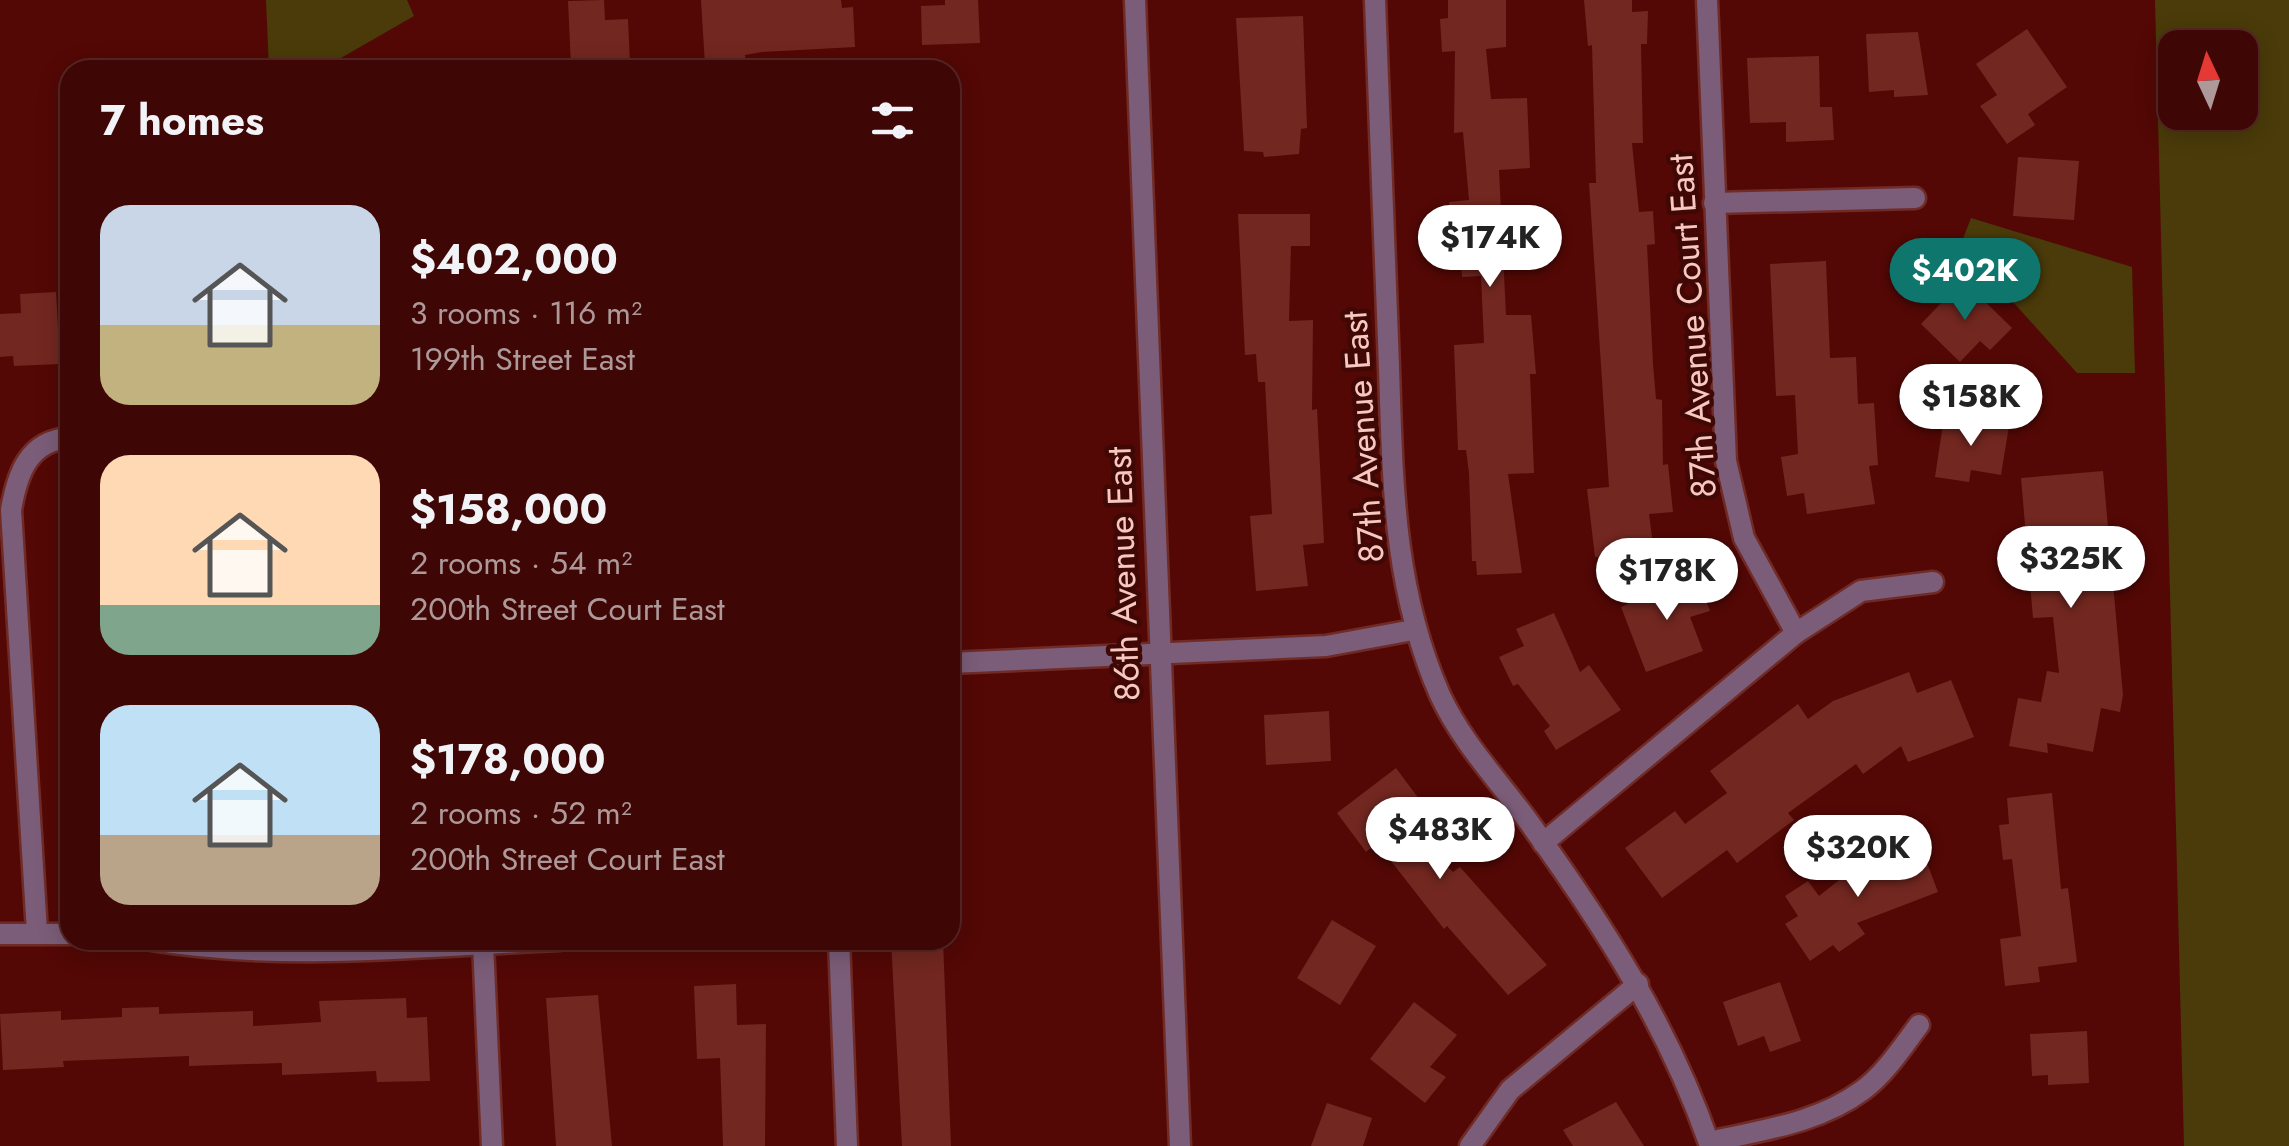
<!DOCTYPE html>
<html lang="en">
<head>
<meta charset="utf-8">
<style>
  body { margin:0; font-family:Jost,sans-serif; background:#491413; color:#f1f3f6; height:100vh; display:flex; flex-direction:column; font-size:38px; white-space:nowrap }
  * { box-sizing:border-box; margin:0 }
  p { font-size:32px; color:#ad999a }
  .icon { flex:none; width:55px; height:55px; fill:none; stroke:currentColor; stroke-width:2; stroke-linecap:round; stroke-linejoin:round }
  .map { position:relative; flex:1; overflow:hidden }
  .drawer { position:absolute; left:60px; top:60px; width:900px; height:890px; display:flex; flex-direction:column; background:#3e0604; border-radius:30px; box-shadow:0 5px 25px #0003,0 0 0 2px #572726 }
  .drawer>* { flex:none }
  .needle { width:65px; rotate:356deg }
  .buttons { position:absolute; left:2158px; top:30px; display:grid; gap:20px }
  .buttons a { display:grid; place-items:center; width:100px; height:100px; border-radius:20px; background:#3e0604; box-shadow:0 5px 25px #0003,0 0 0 2px #572726; font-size:50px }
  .price { position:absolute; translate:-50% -85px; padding:0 22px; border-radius:35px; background:#fff; color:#222; font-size:32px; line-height:65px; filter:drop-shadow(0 2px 5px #0008) }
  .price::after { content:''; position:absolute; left:50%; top:60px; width:30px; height:22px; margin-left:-15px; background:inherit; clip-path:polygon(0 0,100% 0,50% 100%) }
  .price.selected { background:#0f766e; color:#fff }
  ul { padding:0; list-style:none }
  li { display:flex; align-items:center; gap:30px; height:250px; padding:0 40px }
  li span { display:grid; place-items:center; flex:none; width:280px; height:200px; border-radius:30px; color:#555 }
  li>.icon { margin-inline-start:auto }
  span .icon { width:120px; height:120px; fill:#fffc; stroke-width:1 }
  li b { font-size:42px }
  h2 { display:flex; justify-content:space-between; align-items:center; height:120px; padding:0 40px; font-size:42px }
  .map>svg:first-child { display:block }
  .green { fill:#4b3b0a; fill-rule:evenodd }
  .building { fill:#722720 }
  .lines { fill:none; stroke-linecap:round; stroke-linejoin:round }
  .minor-casing { stroke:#702b27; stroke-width:25 }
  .tertiary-casing { stroke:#702b27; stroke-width:25 }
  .minor { stroke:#7c5d79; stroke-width:20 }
  .tertiary { stroke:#7c5d79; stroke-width:20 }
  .labels { text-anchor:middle; stroke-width:9; stroke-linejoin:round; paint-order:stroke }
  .street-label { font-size:35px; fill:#f6c8c0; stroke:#400805 }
</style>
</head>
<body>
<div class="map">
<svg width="2289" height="1146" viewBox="0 0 2289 1146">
  <rect width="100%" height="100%" fill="#530805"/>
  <g class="green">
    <polygon points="266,0 407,0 414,16 320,70 269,70"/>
    <path d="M 2155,0 L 2289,0 L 2289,1146 L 2184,1146 ZM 2175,48 L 2240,48 L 2240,112 L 2175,112 Z"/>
    <polygon points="1971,218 2132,267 2135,373 2077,373 1961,244"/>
  </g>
  <g class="building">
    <polygon points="604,0 605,20 628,19 630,64 571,66 568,1"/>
    <polygon points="701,0 841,0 842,8 853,7 855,47 762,52 745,55 746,63 705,65"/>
    <polygon points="945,0 978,0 980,43 922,45 921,6 945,5"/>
    <polygon points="1448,0 1506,0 1506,47 1486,49 1491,99 1527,98 1530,168 1499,170 1506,315 1531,315 1536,374 1530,374 1534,473 1508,474 1522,573 1477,575 1476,561 1472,561 1469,473 1466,450 1458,450 1454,345 1484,343 1481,276 1462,277 1459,237 1451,235 1449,202 1469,200 1463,132 1454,133 1455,51 1442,52 1440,19 1448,18"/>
    <polygon points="1584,0 1632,0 1632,12 1648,11 1647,44 1641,44 1643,143 1632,143 1639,212 1653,211 1655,244 1647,245 1653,364 1656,399 1662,400 1663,465 1668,464 1673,512 1649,514 1654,552 1595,557 1587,489 1609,487 1589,183 1596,183 1592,45 1588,46"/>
    <polygon points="1303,16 1307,128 1301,129 1299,154 1264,157 1263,152 1244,151 1236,18"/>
    <polygon points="2027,29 2067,87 2028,114 2035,125 2007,144 1980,106 1997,95 1976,64"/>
    <polygon points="1918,32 1928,95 1894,97 1894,90 1869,92 1866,34"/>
    <polygon points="1819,56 1820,107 1832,107 1834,140 1786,142 1786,122 1750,123 1747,58"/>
    <polygon points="2018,157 2079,161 2074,220 2013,216"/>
    <polygon points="1238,214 1310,214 1310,246 1291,246 1289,321 1313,320 1312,410 1317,409 1324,543 1303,545 1308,586 1256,591 1250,516 1272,514 1265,382 1258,382 1256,354 1245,355"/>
    <polygon points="1826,261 1830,358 1856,357 1858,404 1874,403 1878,465 1869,466 1875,504 1807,514 1804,493 1787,496 1781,457 1798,454 1795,395 1776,396 1770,264"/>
    <polygon points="1963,280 2012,328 1990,350 1980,341 1960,362 1921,324"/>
    <polygon points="56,292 60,364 14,366 13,356 0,357 0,314 21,313 20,294"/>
    <polygon points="1944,417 2009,426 2001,475 1971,470 1969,482 1935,477"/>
    <polygon points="2103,471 2123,695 2120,712 2101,708 2093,752 2047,743 2048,753 2009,746 2018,698 2041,702 2047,671 2059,673 2053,617 2033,618 2021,478"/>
    <polygon points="1696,575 1710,611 1690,617 1703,651 1646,672 1621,607"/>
    <polygon points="1554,613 1580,672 1589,665 1621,710 1556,750 1544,731 1550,726 1518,684 1513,686 1499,657 1524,646 1516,629"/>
    <polygon points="1909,672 1917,693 1951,680 1974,737 1908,762 1901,746 1863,774 1856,764 1788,813 1794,820 1737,863 1727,850 1662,898 1625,848 1675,811 1685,824 1727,793 1710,771 1798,704 1808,719 1833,701"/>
    <polygon points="1329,711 1331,761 1266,765 1264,715"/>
    <polygon points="1396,768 1425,807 1404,823 1453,872 1460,867 1547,965 1508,995 1447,926 1444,929 1377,843 1366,852 1337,813"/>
    <polygon points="2052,793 2061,889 2068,888 2077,962 2038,967 2040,982 2005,986 2000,939 2021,936 2012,859 2003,860 1999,825 2009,824 2007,798"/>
    <polygon points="1919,842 1938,892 1857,923 1865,934 1839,952 1833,945 1810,961 1785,924 1798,916 1785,896 1808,881 1819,896 1858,865"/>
    <polygon points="1332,920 1376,946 1340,1005 1297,978"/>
    <polygon points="891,940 943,940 951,1146 902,1146"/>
    <polygon points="1780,982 1801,1041 1770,1052 1764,1036 1738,1046 1723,1002"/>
    <polygon points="736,984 737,1025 766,1024 765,1146 723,1146 720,1058 697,1059 694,986"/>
    <polygon points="598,995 612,1146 556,1146 546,998"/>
    <polygon points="406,998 407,1018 427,1017 430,1081 377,1082 376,1071 282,1075 282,1063 189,1066 189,1056 63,1061 64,1067 3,1070 0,1014 61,1011 61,1020 122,1017 122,1008 159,1007 159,1014 253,1011 253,1026 321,1022 319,1001"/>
    <polygon points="1414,1002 1457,1035 1430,1067 1446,1077 1425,1103 1370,1059"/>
    <polygon points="2087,1031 2089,1083 2048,1085 2048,1075 2032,1076 2030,1034"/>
    <polygon points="1616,1102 1644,1146 1573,1146 1563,1130"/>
    <polygon points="1327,1103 1372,1118 1363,1146 1311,1146"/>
  </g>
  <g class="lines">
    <defs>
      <g id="minor">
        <path d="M 1375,0 C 1379,113 1384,226 1388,340 C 1393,464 1389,579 1440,695 C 1462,743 1500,782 1531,825 C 1604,926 1669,1027 1710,1146"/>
        <polyline points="1707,0 1726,461 1744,538 1796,633"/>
        <polyline points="1714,203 1915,198"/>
        <polyline points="950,663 1326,646 1413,630"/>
        <polyline points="1543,843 1796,633 1861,591 1933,582"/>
        <path d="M 37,932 L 11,510 C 17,475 28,440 70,438"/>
        <polyline points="0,934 70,934"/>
        <path d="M 151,940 C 284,962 425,946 559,940"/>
        <polyline points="839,940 847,1146"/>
        <polyline points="483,943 492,1146"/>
        <path d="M 1709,1142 C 1762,1130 1819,1123 1863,1090 C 1885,1074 1903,1046 1919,1025"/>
        <polyline points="1470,1146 1510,1090 1638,984"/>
      </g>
      <polyline id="tertiary" points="1135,0 1180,1146"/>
    </defs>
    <use href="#minor" class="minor-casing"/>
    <use href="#tertiary" class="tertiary-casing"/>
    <use href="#minor" class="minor"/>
    <use href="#tertiary" class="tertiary"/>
  </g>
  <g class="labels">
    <g class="street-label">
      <text transform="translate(1692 326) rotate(-94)" y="12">87th Avenue Court East</text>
      <text transform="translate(1363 437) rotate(-94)" y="12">87th Avenue East</text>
      <text transform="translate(1123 574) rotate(-92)" y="12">86th Avenue East</text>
    </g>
  </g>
</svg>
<div class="buttons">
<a><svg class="needle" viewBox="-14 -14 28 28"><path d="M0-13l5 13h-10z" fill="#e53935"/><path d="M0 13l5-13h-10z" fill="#ad999a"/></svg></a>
</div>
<b class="price" style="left:1490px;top:290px">$174K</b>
<b class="price selected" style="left:1965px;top:323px">$402K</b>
<b class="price" style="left:1971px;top:449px">$158K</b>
<b class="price" style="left:2071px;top:611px">$325K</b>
<b class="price" style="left:1667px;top:623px">$178K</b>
<b class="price" style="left:1440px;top:882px">$483K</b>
<b class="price" style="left:1858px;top:900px">$320K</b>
<section class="drawer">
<h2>7 homes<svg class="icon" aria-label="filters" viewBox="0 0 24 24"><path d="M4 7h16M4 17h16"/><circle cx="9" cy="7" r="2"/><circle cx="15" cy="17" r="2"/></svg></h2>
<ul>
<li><span style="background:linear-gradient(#c9d6e8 60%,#c2b280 0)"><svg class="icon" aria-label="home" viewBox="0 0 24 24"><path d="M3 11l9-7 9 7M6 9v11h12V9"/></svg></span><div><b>$402,000</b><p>3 rooms · 116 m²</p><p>199th Street East</p></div></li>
<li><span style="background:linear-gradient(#ffd9b3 75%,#7fa58c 0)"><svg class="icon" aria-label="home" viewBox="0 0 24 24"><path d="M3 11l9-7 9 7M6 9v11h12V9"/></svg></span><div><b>$158,000</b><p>2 rooms · 54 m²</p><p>200th Street Court East</p></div></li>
<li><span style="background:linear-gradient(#bfe0f5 65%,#b9a48a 0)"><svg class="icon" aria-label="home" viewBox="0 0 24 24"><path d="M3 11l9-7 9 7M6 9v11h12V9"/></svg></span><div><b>$178,000</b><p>2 rooms · 52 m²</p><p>200th Street Court East</p></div></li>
</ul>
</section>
</div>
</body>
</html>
